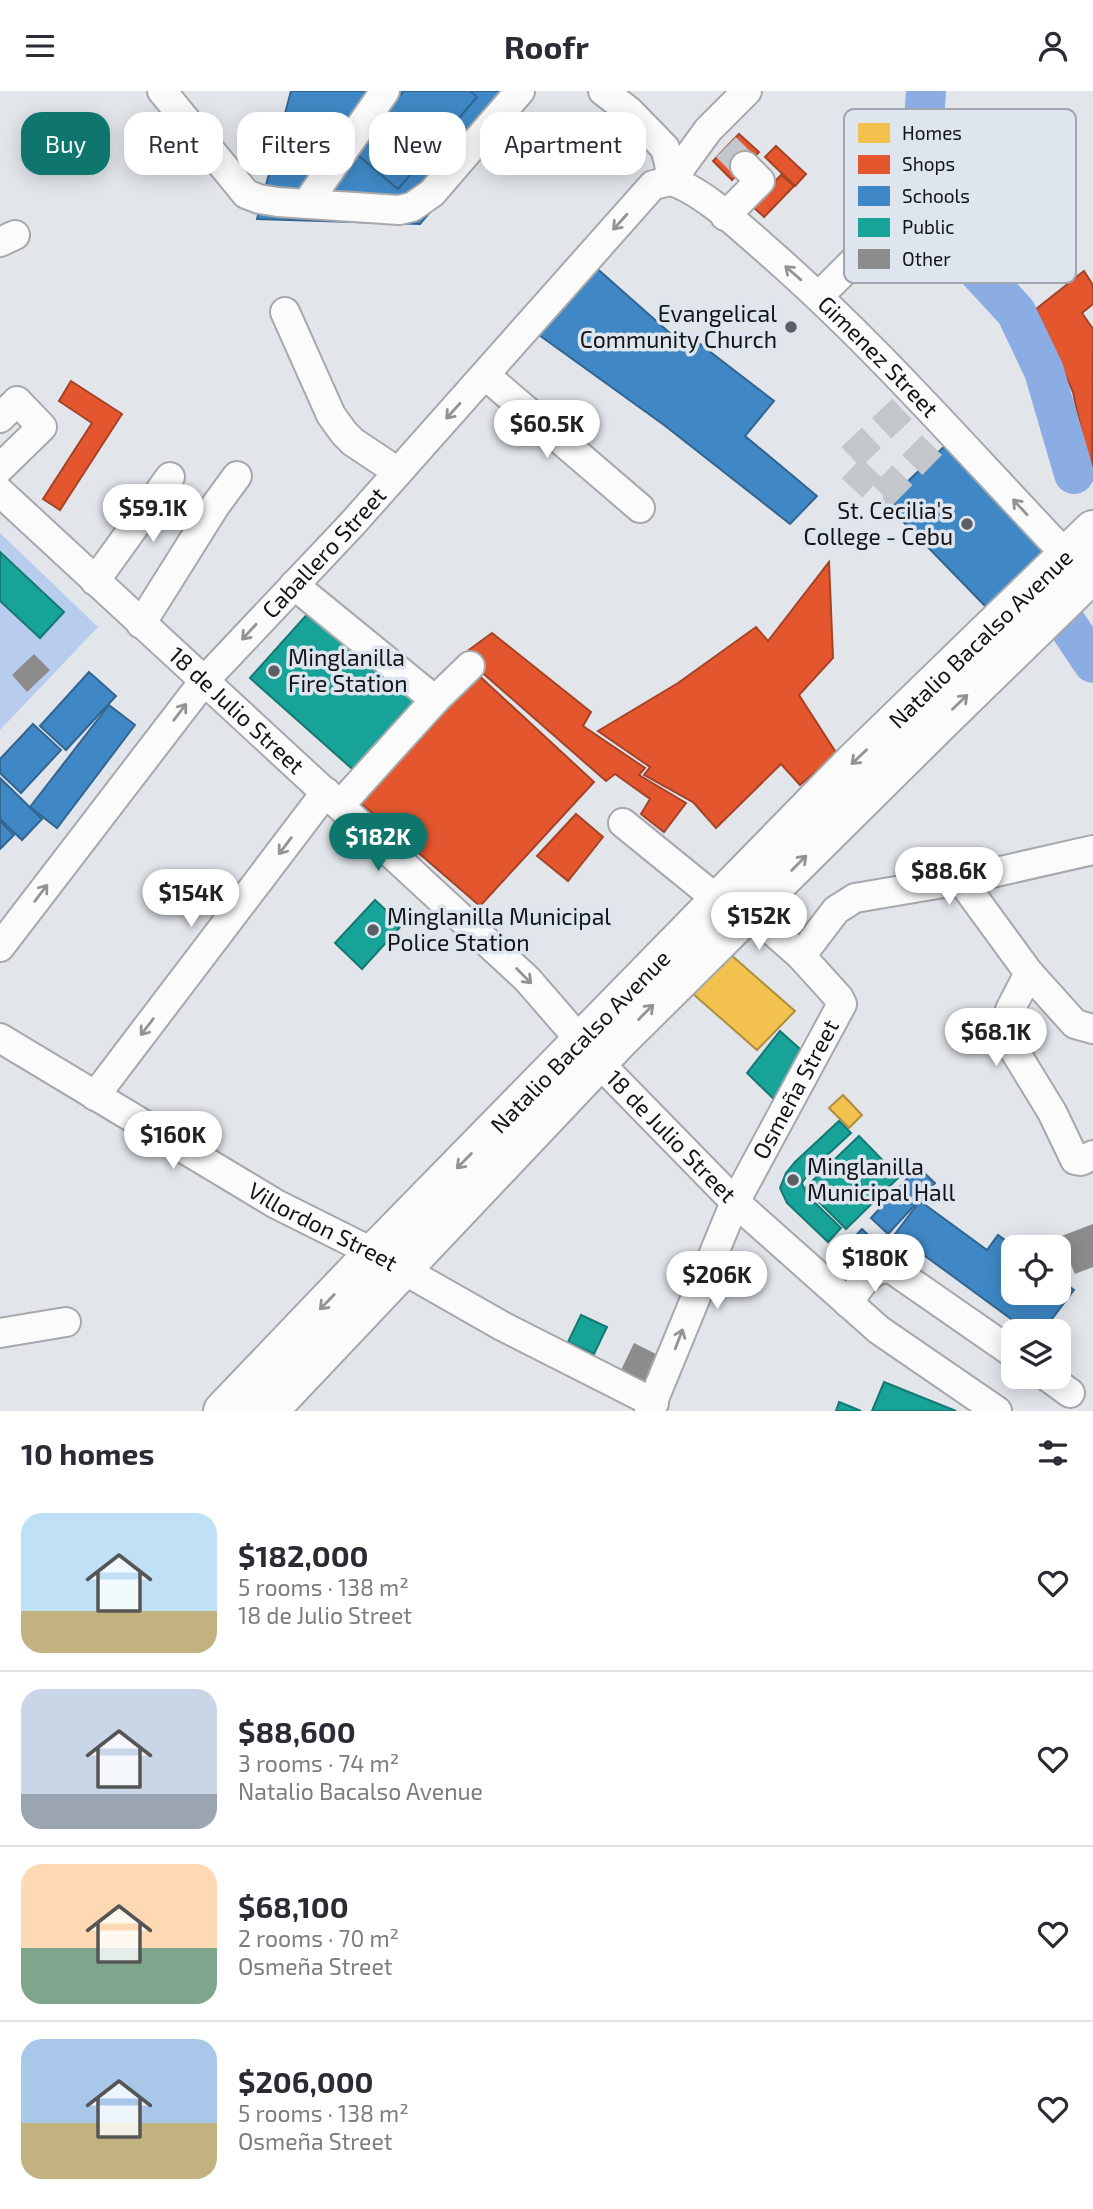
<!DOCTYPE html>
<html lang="en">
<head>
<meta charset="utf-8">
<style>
  body { margin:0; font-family:"Exo 2",sans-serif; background:#f2f2f3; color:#2b2b33; height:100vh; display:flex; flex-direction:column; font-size:26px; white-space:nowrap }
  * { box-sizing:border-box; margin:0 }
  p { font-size:23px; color:#7c7c81 }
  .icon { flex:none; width:38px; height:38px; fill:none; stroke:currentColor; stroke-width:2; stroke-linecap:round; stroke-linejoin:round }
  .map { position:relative; height:1320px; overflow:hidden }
  .sheet { display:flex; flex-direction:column; background:#fff; flex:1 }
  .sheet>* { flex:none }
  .hud { position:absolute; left:21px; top:21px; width:700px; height:63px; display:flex; gap:14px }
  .buttons { position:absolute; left:1001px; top:1144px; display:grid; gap:14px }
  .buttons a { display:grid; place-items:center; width:70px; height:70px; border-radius:14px; background:#fff; box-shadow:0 4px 18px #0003; font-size:35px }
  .price { position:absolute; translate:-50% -60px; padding:0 16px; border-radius:24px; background:#fff; color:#222; font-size:23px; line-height:46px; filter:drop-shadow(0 2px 4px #0008) }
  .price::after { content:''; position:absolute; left:50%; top:42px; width:21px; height:16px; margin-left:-10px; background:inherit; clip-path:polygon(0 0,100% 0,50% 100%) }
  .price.current { background:#0f766e; color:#fff }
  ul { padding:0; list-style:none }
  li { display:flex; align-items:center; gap:21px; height:175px; padding:0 21px }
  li+li { border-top:2px solid #e1e1e2 }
  li span { display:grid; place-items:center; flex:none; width:196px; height:140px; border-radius:21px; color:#555 }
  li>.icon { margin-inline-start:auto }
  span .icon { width:84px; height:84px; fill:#fffc; stroke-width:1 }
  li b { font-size:30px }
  h2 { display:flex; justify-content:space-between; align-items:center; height:84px; padding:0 21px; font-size:30px }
  .chip { padding:0 24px; border-radius:21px; background:#fff; box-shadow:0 4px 18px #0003; font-size:24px; line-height:63px }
  .chip.current { background:#0f766e; color:#fff }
  header { display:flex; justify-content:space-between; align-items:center; height:91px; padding:0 21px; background:#fff; font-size:32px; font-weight:700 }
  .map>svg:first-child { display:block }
  .green { fill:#b8cdee }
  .homes { fill:#f2c14e; stroke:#af8d3e; stroke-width:2 }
  .shops { fill:#e4572e; stroke:#a54327; stroke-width:2 }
  .schools { fill:#3f88c5; stroke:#326591; stroke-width:2 }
  .public { fill:#17a398; stroke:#167872; stroke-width:2 }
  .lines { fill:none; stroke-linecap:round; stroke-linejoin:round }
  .river { stroke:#8cade3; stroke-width:40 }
  .building { fill:#8c8c8d }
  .minor-tunnel { stroke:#c3c6cb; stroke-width:28; stroke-dasharray:28 14; stroke-linecap:butt }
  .minor-casing { stroke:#a6a8ac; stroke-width:32 }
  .highway-casing { stroke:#a6a8ac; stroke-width:42 }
  .minor { stroke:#fbfbfc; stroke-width:28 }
  .highway { stroke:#fbfbfc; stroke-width:38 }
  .oneway { stroke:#929395 }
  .poi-dot { fill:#5b5e62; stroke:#dee5ef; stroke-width:2.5 }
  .labels { text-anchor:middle; stroke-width:7; stroke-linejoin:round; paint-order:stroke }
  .poi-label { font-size:23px; fill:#121418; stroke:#dee5ef; text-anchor:start }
  .street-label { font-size:23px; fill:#121418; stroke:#dee5ef }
  .key { fill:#dee5ef; stroke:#a1a6ae; stroke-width:2 }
  .key-label { font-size:19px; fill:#121418 }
</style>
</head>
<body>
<header><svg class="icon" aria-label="menu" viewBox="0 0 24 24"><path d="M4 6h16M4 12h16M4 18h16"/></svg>Roofr<svg class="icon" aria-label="person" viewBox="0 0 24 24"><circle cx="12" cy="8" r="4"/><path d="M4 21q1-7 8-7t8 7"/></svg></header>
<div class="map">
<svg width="1093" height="1320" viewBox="0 0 1093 1320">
  <rect width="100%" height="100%" fill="#e2e6eb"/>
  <polygon class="green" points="0,442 98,536 0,639"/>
  <g class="homes">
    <polygon points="722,856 795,920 757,959 684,895"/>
    <polygon points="843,1004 862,1024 849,1037 829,1017"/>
  </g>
  <g class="shops">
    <polygon points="739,43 759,61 732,89 713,70"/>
    <polygon points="776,55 806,83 795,95 765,66"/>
    <polygon points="781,84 794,95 764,126 752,115"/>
    <polygon points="1084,180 1093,194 1093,213 1082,222 1093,238 1092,390 1073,301 1036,218"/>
    <polygon points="71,290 122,323 60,419 43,408 92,332 59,310"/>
    <polygon points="829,471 833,567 799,604 837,663 800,694 781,673 716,737 693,711 644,684 650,676 598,640 678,592 756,536 768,550"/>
    <polygon points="492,542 591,621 583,635 645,677 639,684 686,712 664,741 641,723 650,708 615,683 606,690 462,564"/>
    <polygon points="474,580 594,691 480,815 355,707"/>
    <polygon points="576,723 603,746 568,790 537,765"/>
  </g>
  <g class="schools">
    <polygon points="291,0 532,0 420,133 257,128"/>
    <polygon points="404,0 470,0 477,6 398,98 353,60"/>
    <polygon points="593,174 671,243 696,250 774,310 745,345 817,405 790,433 664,334 535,241"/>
    <polygon points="950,350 1049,455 987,517 885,412"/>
    <polygon points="89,581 116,605 66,659 40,635"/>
    <polygon points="109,614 135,634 57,737 30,716"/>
    <polygon points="33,633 61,659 21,702 0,682 0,668"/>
    <polygon points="0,687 42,728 22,749 0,728"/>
    <polygon points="0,730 14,744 0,758"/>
    <polygon points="918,1076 935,1092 888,1143 871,1127"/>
    <polygon points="920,1110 987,1159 998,1144 1016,1157 1013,1157 1013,1202 1059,1202 1059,1188 1074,1199 1042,1241 1029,1241 895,1143"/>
    <polygon points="862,1138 881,1156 861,1178 841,1160"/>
  </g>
  <g class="public">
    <polygon points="0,461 64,521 40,547 0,510"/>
    <polygon points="311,519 420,616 359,684 250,587"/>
    <polygon points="375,809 402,834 362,878 335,852"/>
    <polygon points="780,940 810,967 783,1017 747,982"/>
    <polygon points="839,1030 851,1042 809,1081 802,1092 806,1103 841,1137 828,1151 787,1112 780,1097 786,1082 795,1071"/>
    <polygon points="859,1045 899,1086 846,1138 805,1097"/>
    <polygon points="581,1224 607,1236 594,1263 568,1251"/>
    <polygon points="884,1291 956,1320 872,1320"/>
    <polygon points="839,1311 849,1315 861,1320 836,1320"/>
  </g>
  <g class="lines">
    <g class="river">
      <polyline points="926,0 923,45 929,97 955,155 1016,221 1044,280 1074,383"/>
      <polyline points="1067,533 1093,572"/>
    </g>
  </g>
  <g class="building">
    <polygon points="34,563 50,579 27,601 12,584"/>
    <polygon points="1093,1133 1093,1176 1075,1183 1059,1146"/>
    <polygon points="634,1252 662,1266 649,1293 621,1279"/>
  </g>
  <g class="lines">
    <g class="minor-tunnel">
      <polyline points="726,56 745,75"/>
      <polyline points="902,318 848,369 848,374 880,404 883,404 933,353"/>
    </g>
    <defs>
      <g id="minor">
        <polyline points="162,0 246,103 259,108 278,111 399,119 412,116 432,102 520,0"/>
        <polyline points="603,0 629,20 665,57 669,72 671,90"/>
        <path id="s1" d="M 671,90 C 701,99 737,133 761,154 C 871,249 967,360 1067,465"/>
        <polyline points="671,90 708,39 747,0"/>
        <polyline points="307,112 385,0"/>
        <polyline points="725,125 760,90 745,75"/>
        <polyline points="0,151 15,144"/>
        <polyline points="819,205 908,116 1003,54"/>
        <polyline points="285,221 331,324 344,342 353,351 398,381"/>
        <polyline points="485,284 640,417"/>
        <polyline points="0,327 17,310 42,336 0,377"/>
        <path id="s2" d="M 0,401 L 527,888 L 607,980 L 735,1111 L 879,1239 L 997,1320"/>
        <polyline points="95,490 170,386"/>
        <polyline points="294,494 435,609 470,575"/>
        <polyline points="141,533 215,415 237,385"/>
        <polyline points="340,714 435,609"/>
        <polyline points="623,732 719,810"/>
        <polyline points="961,789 1029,882 1075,933 1093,938"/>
        <path id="s3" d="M 0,856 L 204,590 L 353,432 L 653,94 L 671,90"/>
        <polyline points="801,865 836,819 855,807 961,789 1093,759"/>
        <polyline points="1029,882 1010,919 1003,941 1052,1021 1075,1069 1081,1070 1093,1064"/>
        <path id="s4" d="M 0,947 L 276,1113 L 374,1162 L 502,1235 L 654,1312"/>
        <polyline points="95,1005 326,701"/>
        <path d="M 848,1212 C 860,1196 870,1174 892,1178 L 1013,1262"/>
        <polyline points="0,1242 66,1231"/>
        <polyline points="1048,1286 1070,1302"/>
        <path id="s5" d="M 649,1320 L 735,1111 L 842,913 L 839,907 L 801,865 L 750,820"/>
      </g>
      <g id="highway">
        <path id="s6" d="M 223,1320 L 374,1162 L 854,671 L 1093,439"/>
        <polyline points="268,1320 619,949 943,628 1093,482"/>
      </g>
    </defs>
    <use href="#minor" class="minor-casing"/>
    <use href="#highway" class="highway-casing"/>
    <use href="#minor" class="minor"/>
    <use href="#highway" class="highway"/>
  </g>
  <defs><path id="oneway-shaft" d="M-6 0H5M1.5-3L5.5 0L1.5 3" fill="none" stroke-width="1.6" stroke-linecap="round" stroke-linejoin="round" transform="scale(1.75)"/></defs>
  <g class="oneway">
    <use href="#oneway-shaft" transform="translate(620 131) rotate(132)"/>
    <use href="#oneway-shaft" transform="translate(793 182) rotate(-139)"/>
    <use href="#oneway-shaft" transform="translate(453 320) rotate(132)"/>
    <use href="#oneway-shaft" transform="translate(1020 416) rotate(-133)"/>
    <use href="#oneway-shaft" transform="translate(249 541) rotate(133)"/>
    <use href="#oneway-shaft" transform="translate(960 611) rotate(-44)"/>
    <use href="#oneway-shaft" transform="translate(180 621) rotate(-53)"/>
    <use href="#oneway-shaft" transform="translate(859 666) rotate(136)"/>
    <use href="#oneway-shaft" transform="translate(285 755) rotate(127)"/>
    <use href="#oneway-shaft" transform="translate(799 772) rotate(-45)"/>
    <use href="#oneway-shaft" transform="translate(41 802) rotate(-53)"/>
    <use href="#oneway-shaft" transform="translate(524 885) rotate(45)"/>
    <use href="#oneway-shaft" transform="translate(646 921) rotate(-45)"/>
    <use href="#oneway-shaft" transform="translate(147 936) rotate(127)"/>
    <use href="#oneway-shaft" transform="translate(464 1070) rotate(135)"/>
    <use href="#oneway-shaft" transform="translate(327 1211) rotate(134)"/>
    <use href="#oneway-shaft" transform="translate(679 1248) rotate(-69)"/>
  </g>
  <g class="poi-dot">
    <circle cx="791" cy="236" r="7"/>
    <circle cx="967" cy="433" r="7"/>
    <circle cx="274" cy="580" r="7"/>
    <circle cx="373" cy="839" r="7"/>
    <circle cx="793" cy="1089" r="7"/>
  </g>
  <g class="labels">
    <g class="poi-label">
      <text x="777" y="231" text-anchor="end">Evangelical<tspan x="777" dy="26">Community Church</tspan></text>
      <text x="953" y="428" text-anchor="end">St. Cecilia's<tspan x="953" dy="26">College - Cebu</tspan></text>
      <text x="288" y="575">Minglanilla<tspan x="288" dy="26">Fire Station</tspan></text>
      <text x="387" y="834">Minglanilla Municipal<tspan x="387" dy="26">Police Station</tspan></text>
      <text x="807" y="1084">Minglanilla<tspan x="807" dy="26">Municipal Hall</tspan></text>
    </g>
    <g class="street-label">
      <text dy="8" stroke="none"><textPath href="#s1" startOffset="273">Gimenez Street</textPath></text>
      <text dy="8" stroke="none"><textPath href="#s3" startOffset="511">Caballero Street</textPath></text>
      <text dy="8" stroke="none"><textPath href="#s6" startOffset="1082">Natalio Bacalso Avenue</textPath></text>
      <text dy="8" stroke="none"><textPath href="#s2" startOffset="322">18 de Julio Street</textPath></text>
      <text dy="8" stroke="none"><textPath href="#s6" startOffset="514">Natalio Bacalso Avenue</textPath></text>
      <text dy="8" stroke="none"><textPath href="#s5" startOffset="354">Osmeña Street</textPath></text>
      <text dy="8" stroke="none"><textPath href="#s2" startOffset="931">18 de Julio Street</textPath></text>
      <text dy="8" stroke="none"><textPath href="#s4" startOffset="374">Villordon Street</textPath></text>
    </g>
  </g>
  <rect x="844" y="18" width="232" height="174" rx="10" class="key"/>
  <rect x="858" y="32" width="32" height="20" fill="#f2c14e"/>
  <rect x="858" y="64" width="32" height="19" fill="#e4572e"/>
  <rect x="858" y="95" width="32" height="20" fill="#3f88c5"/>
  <rect x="858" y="127" width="32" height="19" fill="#17a398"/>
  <rect x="858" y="158" width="32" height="20" fill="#8c8c8d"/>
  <g class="key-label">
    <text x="902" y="49">Homes</text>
    <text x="902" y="80">Shops</text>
    <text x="902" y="112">Schools</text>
    <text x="902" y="143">Public</text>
    <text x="902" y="175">Other</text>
  </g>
</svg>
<div class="buttons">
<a><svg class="icon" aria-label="locate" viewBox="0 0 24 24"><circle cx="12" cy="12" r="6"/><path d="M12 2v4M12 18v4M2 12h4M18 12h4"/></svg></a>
<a><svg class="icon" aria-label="layers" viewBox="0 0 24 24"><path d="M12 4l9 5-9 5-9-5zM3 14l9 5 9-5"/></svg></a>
</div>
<b class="price" style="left:547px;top:369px">$60.5K</b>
<b class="price" style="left:153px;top:453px">$59.1K</b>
<b class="price current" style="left:378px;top:782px">$182K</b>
<b class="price" style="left:949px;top:816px">$88.6K</b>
<b class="price" style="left:191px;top:838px">$154K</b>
<b class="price" style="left:759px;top:861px">$152K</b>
<b class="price" style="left:996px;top:977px">$68.1K</b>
<b class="price" style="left:173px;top:1080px">$160K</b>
<b class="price" style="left:875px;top:1203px">$180K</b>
<b class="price" style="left:717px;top:1220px">$206K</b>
<div class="hud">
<a class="chip current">Buy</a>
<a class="chip">Rent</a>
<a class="chip">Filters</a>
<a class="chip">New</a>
<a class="chip">Apartment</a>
</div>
</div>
<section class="sheet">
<h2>10 homes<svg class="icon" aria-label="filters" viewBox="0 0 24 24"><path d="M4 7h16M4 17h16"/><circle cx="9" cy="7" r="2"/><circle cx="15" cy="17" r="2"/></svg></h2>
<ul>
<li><span style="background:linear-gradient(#bfe0f5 70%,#c2b280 0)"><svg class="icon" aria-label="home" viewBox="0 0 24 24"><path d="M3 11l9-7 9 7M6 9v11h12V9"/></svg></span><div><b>$182,000</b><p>5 rooms · 138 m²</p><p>18 de Julio Street</p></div><svg class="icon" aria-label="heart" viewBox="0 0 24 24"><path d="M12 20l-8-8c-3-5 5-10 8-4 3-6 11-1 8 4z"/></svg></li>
<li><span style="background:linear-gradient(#c9d6e8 75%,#9aa5b1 0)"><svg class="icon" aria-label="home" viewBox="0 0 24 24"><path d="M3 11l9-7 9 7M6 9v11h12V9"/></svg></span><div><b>$88,600</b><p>3 rooms · 74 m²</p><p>Natalio Bacalso Avenue</p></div><svg class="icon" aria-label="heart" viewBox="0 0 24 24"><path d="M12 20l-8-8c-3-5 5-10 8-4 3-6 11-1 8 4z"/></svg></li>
<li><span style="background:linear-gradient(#ffd9b3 60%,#7fa58c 0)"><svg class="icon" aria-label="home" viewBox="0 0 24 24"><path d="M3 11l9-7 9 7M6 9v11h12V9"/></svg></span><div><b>$68,100</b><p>2 rooms · 70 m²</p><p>Osmeña Street</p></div><svg class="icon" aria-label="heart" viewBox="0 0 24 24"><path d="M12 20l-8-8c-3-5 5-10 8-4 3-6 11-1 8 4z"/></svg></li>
<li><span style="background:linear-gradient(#a9c7e8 60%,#c2b280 0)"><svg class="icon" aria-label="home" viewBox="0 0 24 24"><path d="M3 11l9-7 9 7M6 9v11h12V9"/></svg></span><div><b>$206,000</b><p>5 rooms · 138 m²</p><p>Osmeña Street</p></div><svg class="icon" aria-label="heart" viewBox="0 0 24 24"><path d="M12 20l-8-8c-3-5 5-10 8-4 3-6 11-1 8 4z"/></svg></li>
</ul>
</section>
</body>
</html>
